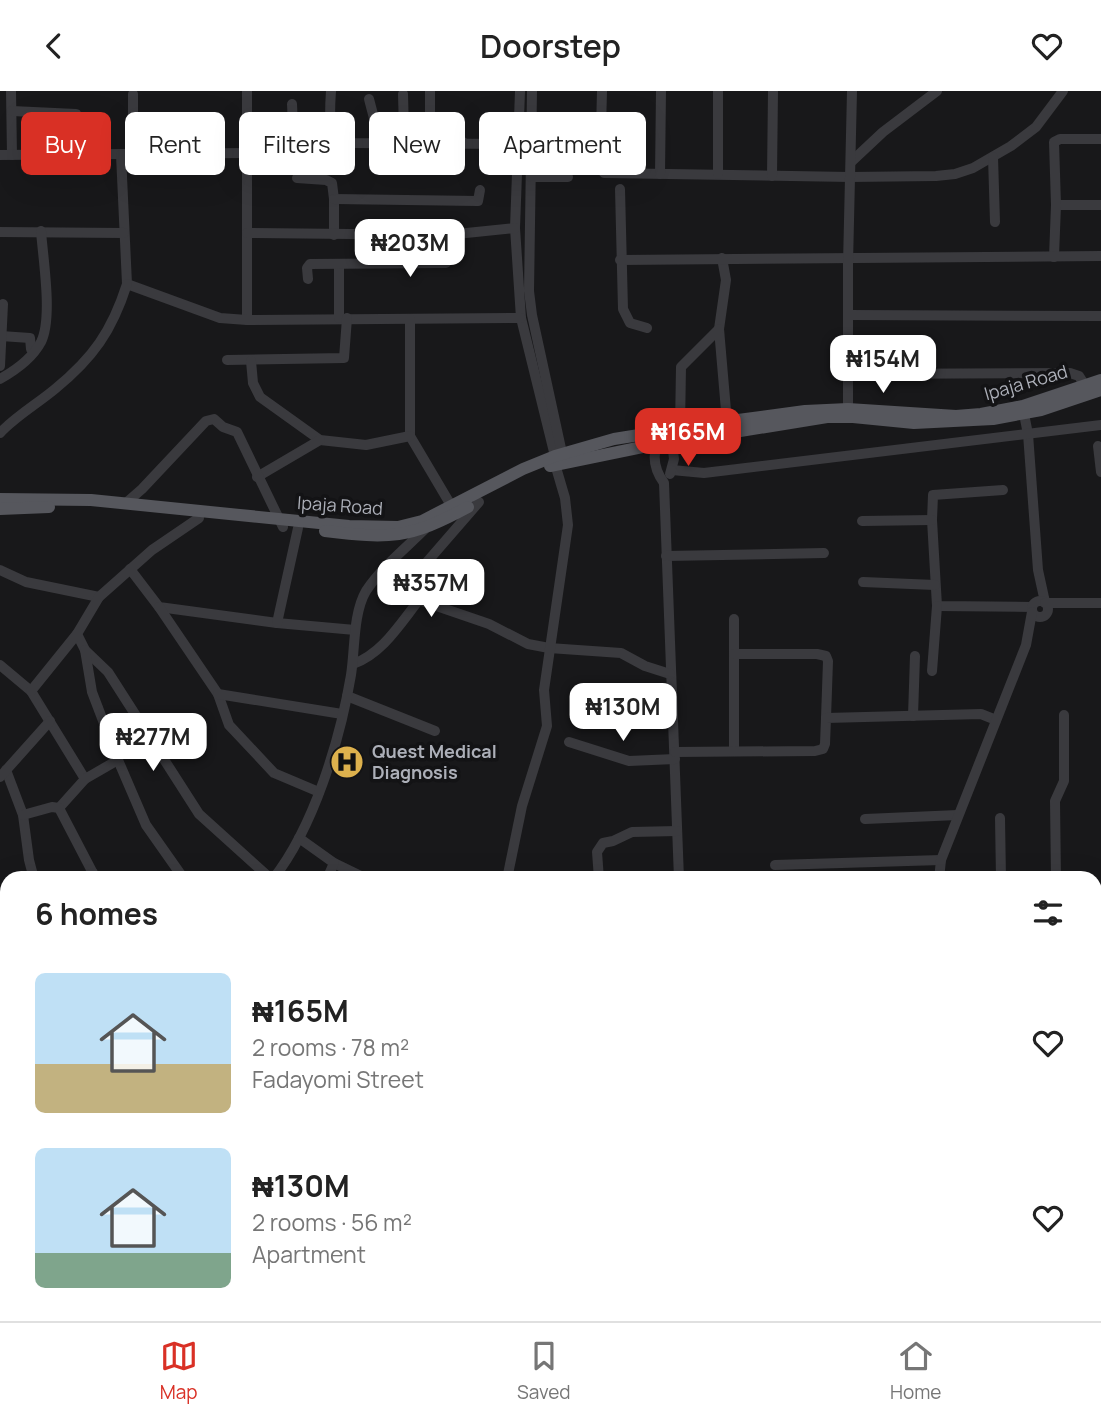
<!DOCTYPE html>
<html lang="en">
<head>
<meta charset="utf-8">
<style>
  body { margin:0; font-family:Manrope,sans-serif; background:#f6f6f6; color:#222; height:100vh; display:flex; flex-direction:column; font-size:26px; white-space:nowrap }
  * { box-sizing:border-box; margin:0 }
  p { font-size:23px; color:#767676 }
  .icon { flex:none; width:38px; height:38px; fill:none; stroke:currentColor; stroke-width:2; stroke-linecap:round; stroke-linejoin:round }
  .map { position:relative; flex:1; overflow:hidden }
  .panel { position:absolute; left:0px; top:780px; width:1102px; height:450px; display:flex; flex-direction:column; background:#fff; border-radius:21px 21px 0 0; box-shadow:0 7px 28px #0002 }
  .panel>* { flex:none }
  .banner { position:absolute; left:21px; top:21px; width:700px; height:63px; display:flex; gap:14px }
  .price { position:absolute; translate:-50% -60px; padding:0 16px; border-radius:14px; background:#fff; color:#222; font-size:23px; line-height:46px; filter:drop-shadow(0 2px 4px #0008) }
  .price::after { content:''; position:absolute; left:50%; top:42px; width:21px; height:16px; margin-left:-10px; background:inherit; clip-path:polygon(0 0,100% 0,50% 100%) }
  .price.current { background:#d93025; color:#fff }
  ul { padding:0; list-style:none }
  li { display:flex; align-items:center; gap:21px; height:175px; padding:0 35px }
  li span { display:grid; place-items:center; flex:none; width:196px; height:140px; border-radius:10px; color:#555 }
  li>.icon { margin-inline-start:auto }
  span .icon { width:84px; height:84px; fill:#fffc; stroke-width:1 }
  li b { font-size:30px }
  h2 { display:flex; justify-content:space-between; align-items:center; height:84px; padding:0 35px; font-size:30px }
  .chip { padding:0 24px; border-radius:10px; background:#fff; box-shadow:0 7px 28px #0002; font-size:24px; line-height:63px }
  .chip.current { background:#d93025; color:#fff }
  header { display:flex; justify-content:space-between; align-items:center; height:91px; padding:0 35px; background:#fff; font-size:32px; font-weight:600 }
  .tab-bar { display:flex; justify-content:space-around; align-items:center; height:98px; border-top:2px solid #e0e0e0; background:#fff; font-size:19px; color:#767676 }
  .tab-bar a { display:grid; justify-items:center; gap:4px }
  .tab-bar .current { color:#d93025 }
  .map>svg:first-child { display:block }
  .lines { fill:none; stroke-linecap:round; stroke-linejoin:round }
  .minor { stroke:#3a3a3e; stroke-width:10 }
  .major { stroke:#56575d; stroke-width:12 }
  .labels { text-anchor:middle; stroke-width:7; stroke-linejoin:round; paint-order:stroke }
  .street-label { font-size:18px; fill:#acafb8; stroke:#131315 }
  .poi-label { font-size:18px; font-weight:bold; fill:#acafb8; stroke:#131315; text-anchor:start }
</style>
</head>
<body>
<header><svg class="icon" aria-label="back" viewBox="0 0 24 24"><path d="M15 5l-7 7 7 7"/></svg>Doorstep<svg class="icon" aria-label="heart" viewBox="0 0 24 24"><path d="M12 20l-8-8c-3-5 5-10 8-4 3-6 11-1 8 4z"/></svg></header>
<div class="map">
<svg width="1101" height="1230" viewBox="0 0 1101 1230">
  <rect width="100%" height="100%" fill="#18181a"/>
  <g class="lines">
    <g class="minor">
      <polyline points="11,0 12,64"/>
      <polyline points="247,0 247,229"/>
      <path d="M 331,0 C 330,19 326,45 348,52 L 518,53"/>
      <polyline points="430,0 430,41"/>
      <polyline points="520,0 515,137 521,227 555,365"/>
      <polyline points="532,0 529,200 532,224 562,362"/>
      <polyline points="602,0 600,77 604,82 850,86 936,85 955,83 973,77 1011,55 1036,36 1063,0"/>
      <polyline points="718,0 718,83"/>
      <polyline points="403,3 404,40"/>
      <polyline points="369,8 376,35 381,42 440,41 463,51"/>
      <polyline points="292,13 293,35 333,41"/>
      <polyline points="12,20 76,23 77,63"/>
      <polyline points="0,64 248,62"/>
      <polyline points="121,64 127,193 220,227 247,229 521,227"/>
      <polyline points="133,64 133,3"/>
      <polyline points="993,66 995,131"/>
      <polyline points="851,71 883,41 937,0"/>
      <polyline points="660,83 661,0"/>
      <polyline points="772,85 773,0"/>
      <polyline points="531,86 568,86"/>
      <polyline points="297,87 326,89 332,92 334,108 334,144"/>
      <polyline points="620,98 623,218 630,232 647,237"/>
      <polyline points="334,108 478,110 480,99"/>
      <polyline points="1056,114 1101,114"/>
      <polyline points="0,141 124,142"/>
      <polyline points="247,142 447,144 515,137"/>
      <polyline points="1054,166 1056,114 1054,51 1060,48 1101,48"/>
      <polyline points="722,167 726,189 719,238 727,331"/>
      <polyline points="620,169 1101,165"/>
      <polyline points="339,173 339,227"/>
      <polyline points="308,188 307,177 310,173 446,172 447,144"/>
      <polyline points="848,224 1101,225"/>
      <polyline points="410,228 410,345 452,416"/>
      <polyline points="1,245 30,247 31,258 34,260"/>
      <polyline points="227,269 344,267 347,227"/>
      <polyline points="251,270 253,292 260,306 320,349 366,354 410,345"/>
      <polyline points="0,275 3,213"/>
      <polyline points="848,283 1070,282 1079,285 1084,293"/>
      <path d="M 0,288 C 16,279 32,268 41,251 C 53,227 43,168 41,140"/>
      <polyline points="848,318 848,173 852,0"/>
      <polyline points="1024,323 1028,343 1038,479 1045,511"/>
      <polyline points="680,336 681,276 719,238"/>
      <path d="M 0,342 C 16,325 37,313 55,298 C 93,267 112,240 127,193"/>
      <path d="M 657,353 C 652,367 656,381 664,392 L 679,788"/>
      <polyline points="1098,355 1101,381"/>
      <polyline points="672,379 704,382 1101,334"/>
      <polyline points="670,383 674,368 672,352"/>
      <polyline points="257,386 320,349"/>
      <polyline points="1003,399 933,404 932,429 937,515 1032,516"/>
      <polyline points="126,412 142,398 206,330 214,328 223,336 237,341 283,436"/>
      <polyline points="862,430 932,429"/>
      <polyline points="666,465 824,462"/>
      <polyline points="130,478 159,516 277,532 355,539"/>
      <polyline points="0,479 26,491 99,506"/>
      <polyline points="863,491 935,494"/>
      <polyline points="419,509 407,499 407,494 479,411"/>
      <circle cx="1040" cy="518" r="8"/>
      <polyline points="1045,512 1101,512"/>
      <polyline points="159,516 218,603 229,634 274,682 319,701"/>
      <polyline points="734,528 734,660"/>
      <polyline points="277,532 298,437"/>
      <polyline points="77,543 85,559 108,581 199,723 271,788"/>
      <polyline points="85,559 92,601 118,669 146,734 184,788"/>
      <polyline points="734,563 817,563 826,565 828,570 826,627"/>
      <path d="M 353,573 C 382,563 400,533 419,509 L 489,533 L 528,553 L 549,557 L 621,562 L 645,575 L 670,583"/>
      <polyline points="0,574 31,600 85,688"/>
      <polyline points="932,580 937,515"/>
      <polyline points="31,600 77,543 99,506 152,459 199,427"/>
      <polyline points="218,603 342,623"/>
      <polyline points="347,605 435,640"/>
      <polyline points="913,625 915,565"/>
      <polyline points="569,651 629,670 675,668"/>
      <polyline points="675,661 815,660 823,658 825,653 826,627 981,623 996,629"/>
      <polyline points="6,679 23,724 29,769 34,788"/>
      <polyline points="0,686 50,630"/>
      <polyline points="59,717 85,688 118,669"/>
      <polyline points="23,724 52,716 59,717 96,788"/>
      <polyline points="1000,727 1001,788"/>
      <polyline points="865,728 958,724"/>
      <polyline points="299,747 334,772 367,788"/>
      <polyline points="775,774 941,769"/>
      <polyline points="79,788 93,782"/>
      <path d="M 273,788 C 314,736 340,649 351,584 C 355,559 353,522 366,500 C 381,477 406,457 425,438"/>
      <polyline points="327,788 334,772"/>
      <polyline points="507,788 522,715 547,635 544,599 568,434 565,407 555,373"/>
      <polyline points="599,788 597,761 603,752 613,750 632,741 677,740"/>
      <polyline points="939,788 941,769 1026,554 1032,521"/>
      <polyline points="1056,788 1055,710 1064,690 1064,624"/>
      <polyline points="1096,867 1101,867"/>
      <polyline points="0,925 7,922"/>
      <polyline points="1096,933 1101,933"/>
      <polyline points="0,970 7,963"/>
      <polyline points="1096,990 1101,990"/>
      <polyline points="1096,1017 1101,1017"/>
      <polyline points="0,1088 7,1081"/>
      <polyline points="1096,1088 1101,1088"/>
      <polyline points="1096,1158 1101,1158"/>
      <polyline points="0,1203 7,1201"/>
      <polyline points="58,1223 62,1230"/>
      <polyline points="146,1223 149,1230"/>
      <polyline points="309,1223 315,1230"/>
      <polyline points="809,1223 861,1230"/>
      <polyline points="996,1223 996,1230"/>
      <polyline points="95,1230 109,1223"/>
      <polyline points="402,1230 403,1226 422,1230"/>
      <polyline points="452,1230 453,1223"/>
      <polyline points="507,1230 508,1223"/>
      <polyline points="592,1230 593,1223"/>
      <polyline points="676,1230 677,1223"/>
      <polyline points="756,1230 757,1223"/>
      <polyline points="897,1230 898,1223"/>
      <polyline points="1073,1230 1077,1223"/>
    </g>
    <g class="major">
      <polyline points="1101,289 1023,315 981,323 956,325 848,318 805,320 662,339 658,341 655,349 657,353 666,357 673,351 827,326 853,326 914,332 993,328 1041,319 1101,299"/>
      <polyline points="550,375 657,353"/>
      <polyline points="0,408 91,409 349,435 398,436 422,430 523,378 555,365 614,348 658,341"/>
      <polyline points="0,418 49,416"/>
      <path d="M 325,440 C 390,448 409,448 468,416"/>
    </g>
  </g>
  <defs>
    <symbol id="hospital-disc" viewBox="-11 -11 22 22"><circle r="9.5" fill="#ddb14d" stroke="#131315"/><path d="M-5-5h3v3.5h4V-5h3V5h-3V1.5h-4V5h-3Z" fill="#111"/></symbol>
  </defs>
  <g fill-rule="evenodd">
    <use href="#hospital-disc" x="328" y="652" width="38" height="38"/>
  </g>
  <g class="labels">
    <g class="street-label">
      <text transform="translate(1026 292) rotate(-16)" y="6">Ipaja Road</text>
      <text transform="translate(340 415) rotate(4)" y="6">Ipaja Road</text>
    </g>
    <g class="poi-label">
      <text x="372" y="667">Quest Medical<tspan x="372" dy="21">Diagnosis</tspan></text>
    </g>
  </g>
</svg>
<b class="price" style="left:410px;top:188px">₦203M</b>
<b class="price" style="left:883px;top:304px">₦154M</b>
<b class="price current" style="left:688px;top:377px">₦165M</b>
<b class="price" style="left:431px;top:528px">₦357M</b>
<b class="price" style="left:623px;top:652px">₦130M</b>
<b class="price" style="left:153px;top:682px">₦277M</b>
<div class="banner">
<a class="chip current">Buy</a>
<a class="chip">Rent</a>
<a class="chip">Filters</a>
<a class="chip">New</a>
<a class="chip">Apartment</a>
</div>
<section class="panel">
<h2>6 homes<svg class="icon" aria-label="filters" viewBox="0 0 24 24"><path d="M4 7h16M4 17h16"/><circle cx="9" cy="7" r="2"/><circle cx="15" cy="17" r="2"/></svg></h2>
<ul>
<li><span style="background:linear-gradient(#bfe0f5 65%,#c2b280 0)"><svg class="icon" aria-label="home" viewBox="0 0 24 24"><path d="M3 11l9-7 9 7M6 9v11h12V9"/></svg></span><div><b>₦165M</b><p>2 rooms · 78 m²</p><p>Fadayomi Street</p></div><svg class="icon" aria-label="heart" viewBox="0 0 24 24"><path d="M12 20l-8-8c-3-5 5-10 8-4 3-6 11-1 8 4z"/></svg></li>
<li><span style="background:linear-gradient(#bfe0f5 75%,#7fa58c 0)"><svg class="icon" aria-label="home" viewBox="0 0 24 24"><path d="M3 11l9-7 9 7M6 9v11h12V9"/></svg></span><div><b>₦130M</b><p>2 rooms · 56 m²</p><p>Apartment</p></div><svg class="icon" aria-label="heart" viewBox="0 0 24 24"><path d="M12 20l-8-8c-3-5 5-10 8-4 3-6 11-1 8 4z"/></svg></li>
</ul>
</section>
</div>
<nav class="tab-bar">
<a class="current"><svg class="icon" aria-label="map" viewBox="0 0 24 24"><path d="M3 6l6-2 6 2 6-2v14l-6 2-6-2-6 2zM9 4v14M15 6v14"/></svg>Map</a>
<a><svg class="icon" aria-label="saved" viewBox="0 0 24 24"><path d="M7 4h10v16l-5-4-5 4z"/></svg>Saved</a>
<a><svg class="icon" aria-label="home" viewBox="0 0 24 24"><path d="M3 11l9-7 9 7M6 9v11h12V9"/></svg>Home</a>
</nav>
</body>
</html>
